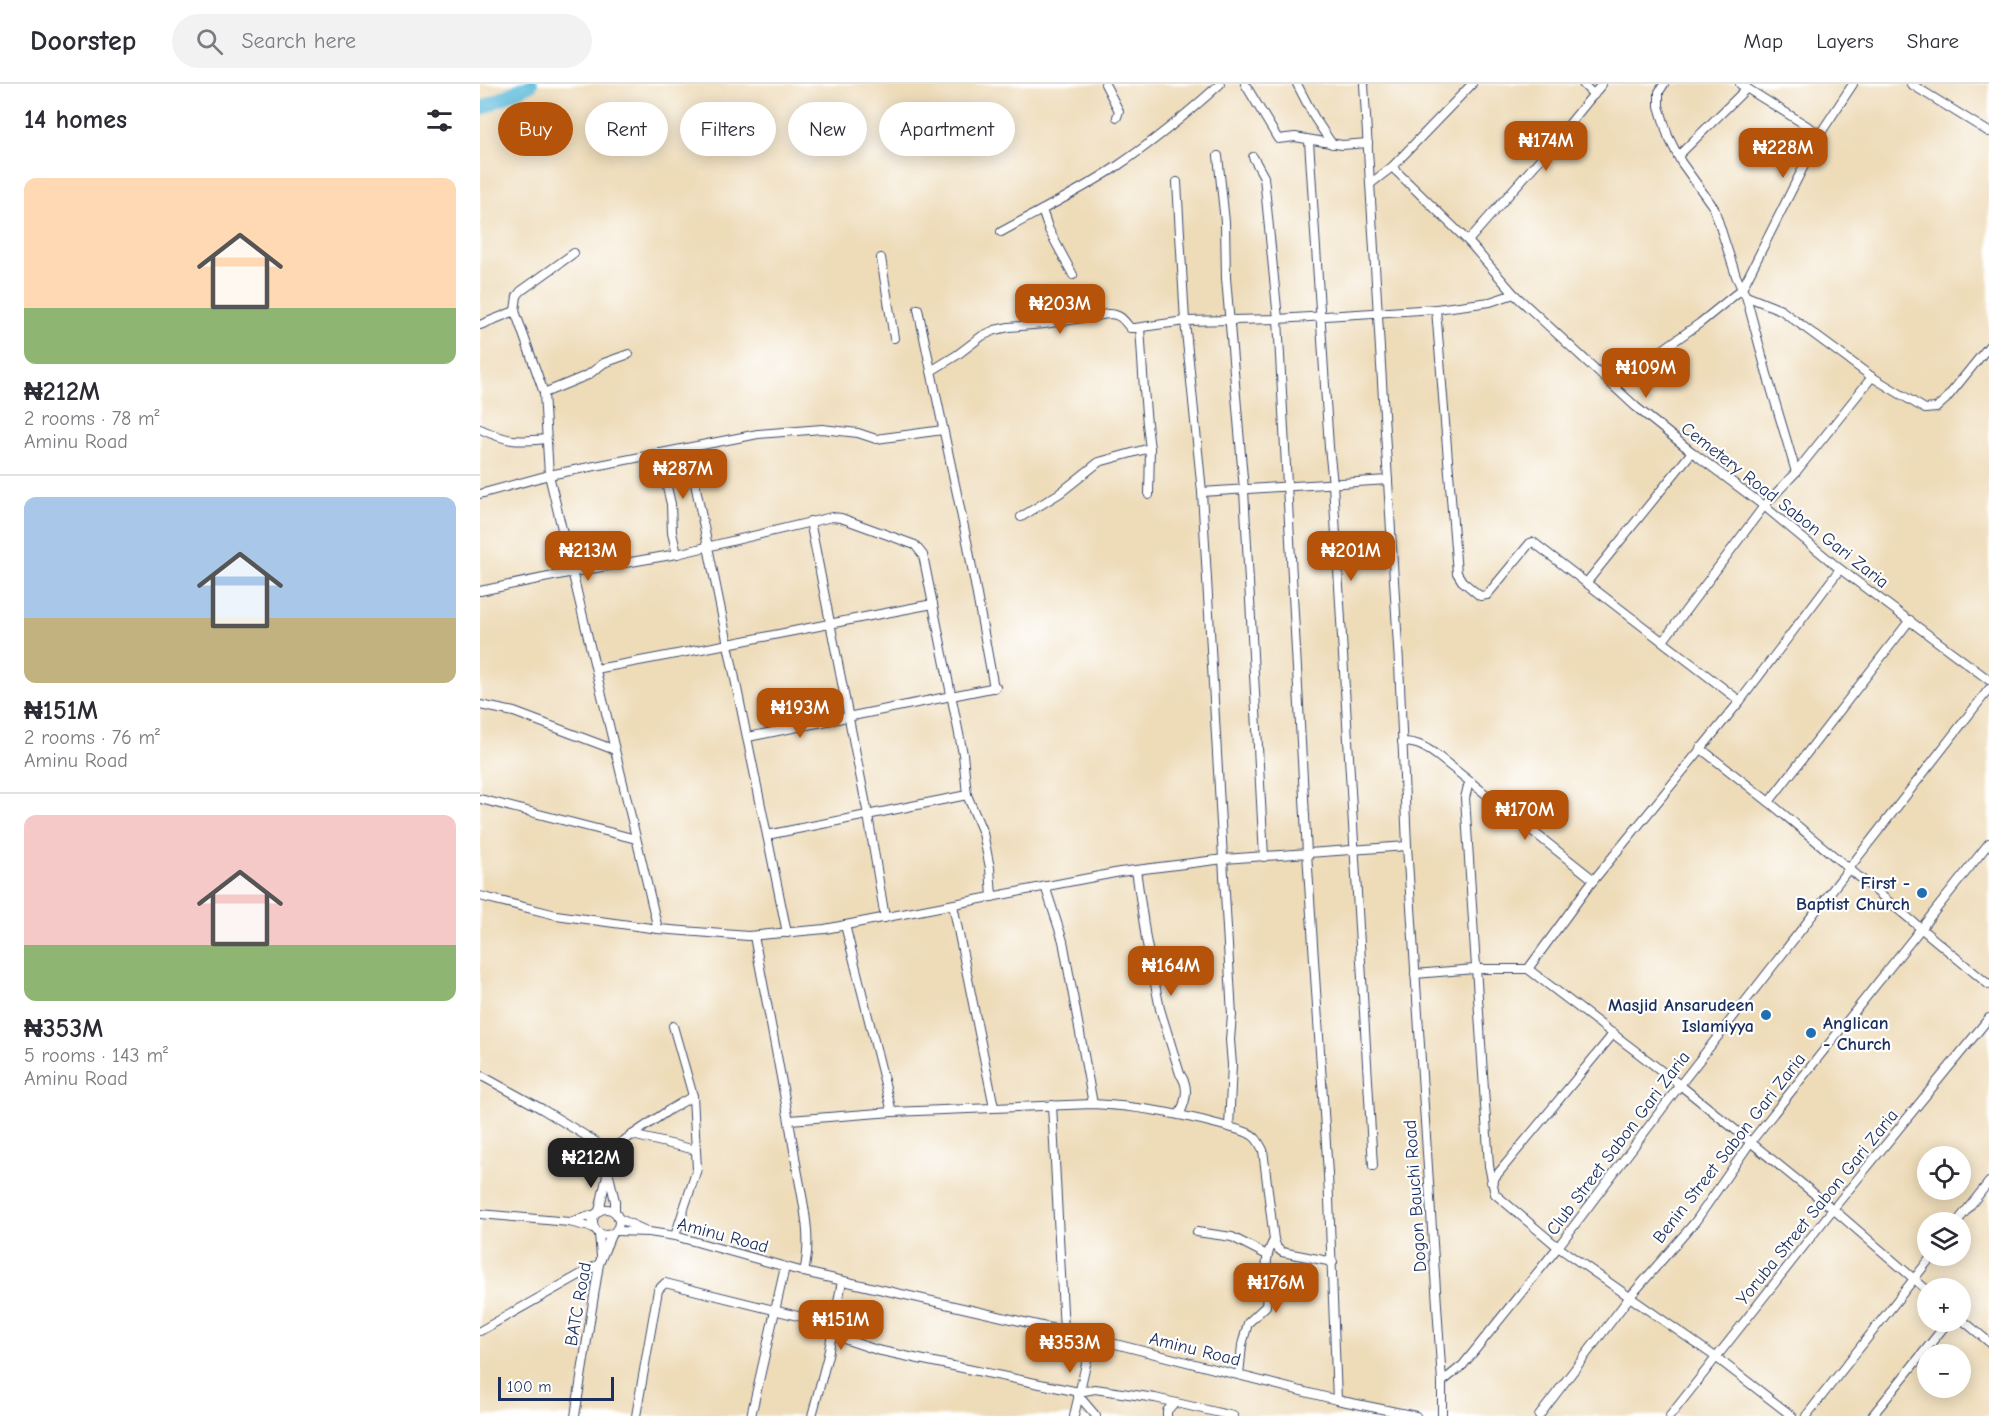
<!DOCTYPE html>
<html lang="en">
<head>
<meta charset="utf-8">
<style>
  body { margin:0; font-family:"Comic Neue",sans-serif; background:#f2f2f3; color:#2b2b33; height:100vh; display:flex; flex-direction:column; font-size:22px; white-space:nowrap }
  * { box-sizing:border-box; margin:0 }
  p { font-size:20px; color:#7c7c81 }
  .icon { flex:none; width:33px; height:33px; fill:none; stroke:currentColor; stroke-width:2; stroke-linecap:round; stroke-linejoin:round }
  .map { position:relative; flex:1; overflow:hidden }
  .sheet { display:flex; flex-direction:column; background:#fff; width:480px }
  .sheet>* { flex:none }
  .hud { position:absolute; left:18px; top:18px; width:570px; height:54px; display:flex; gap:12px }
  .fabs { position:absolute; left:1437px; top:1062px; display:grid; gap:12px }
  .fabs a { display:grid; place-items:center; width:54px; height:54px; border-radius:50%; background:#fff; box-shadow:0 3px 15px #0003; font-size:30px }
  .scale { position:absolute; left:18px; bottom:15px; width:116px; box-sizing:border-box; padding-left:6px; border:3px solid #1b2f5e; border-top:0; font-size:16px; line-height:21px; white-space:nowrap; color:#1b2f5e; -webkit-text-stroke:4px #fff; paint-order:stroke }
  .price { position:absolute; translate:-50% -51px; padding:0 14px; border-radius:12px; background:#b45309; color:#fff; font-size:20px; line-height:39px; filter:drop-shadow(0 2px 3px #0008) }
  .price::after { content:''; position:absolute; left:50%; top:36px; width:18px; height:14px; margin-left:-9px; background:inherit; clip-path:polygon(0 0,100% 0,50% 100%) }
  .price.selected { background:#222; color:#fff }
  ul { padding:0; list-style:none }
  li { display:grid; align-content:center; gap:12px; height:318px; padding:0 24px }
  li+li { border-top:2px solid #e1e1e2 }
  li span { display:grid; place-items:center; height:186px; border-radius:12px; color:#555 }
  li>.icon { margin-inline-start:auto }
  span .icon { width:108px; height:108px; fill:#fffc; stroke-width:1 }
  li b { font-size:26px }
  h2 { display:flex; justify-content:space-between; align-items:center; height:72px; padding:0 24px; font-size:26px }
  .chip { padding:0 21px; border-radius:27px; background:#fff; box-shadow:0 3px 15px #0003; font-size:21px; line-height:54px }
  .chip.selected { background:#b45309; color:#fff }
  header { display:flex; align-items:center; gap:36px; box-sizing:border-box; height:84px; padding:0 30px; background:#fff; border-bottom:2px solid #e1e1e2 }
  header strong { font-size:28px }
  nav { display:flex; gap:33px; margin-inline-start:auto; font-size:21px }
  .search { width:420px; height:54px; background:#f2f2f3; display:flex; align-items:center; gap:15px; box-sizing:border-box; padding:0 21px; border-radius:33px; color:#7c7c81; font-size:22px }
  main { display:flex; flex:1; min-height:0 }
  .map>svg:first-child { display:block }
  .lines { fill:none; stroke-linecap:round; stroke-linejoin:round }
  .river { stroke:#5fbcdd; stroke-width:14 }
  .minor-casing { stroke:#3b496c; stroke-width:10 }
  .minor { stroke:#fff; stroke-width:8 }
  .poi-dot { fill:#1f6fb2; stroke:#fff; stroke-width:2 }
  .labels { text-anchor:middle; stroke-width:4.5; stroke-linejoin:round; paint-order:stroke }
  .street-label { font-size:18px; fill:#1b2f5e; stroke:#fff }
  .poi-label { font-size:18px; font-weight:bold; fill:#1b2f5e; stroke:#fff; text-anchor:end }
</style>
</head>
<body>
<header>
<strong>Doorstep</strong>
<div class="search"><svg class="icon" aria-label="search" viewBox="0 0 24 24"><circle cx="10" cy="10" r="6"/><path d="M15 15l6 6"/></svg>Search here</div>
<nav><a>Map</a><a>Layers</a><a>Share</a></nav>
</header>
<main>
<section class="sheet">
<h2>14 homes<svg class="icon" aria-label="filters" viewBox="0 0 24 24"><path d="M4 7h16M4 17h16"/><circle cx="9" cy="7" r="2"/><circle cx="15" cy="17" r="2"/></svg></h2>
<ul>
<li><span style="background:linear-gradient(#ffd9b3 70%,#8fb573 0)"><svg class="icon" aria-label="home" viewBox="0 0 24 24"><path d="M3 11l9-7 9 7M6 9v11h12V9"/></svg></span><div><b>₦212M</b><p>2 rooms · 78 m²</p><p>Aminu Road</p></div></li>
<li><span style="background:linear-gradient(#a9c7e8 65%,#c2b280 0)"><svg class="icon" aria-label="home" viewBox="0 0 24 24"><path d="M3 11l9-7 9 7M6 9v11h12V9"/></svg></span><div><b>₦151M</b><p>2 rooms · 76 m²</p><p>Aminu Road</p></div></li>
<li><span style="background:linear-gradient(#f6c9c9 70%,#8fb573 0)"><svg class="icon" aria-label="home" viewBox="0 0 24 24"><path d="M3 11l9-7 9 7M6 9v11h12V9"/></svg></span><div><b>₦353M</b><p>5 rooms · 143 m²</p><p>Aminu Road</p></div></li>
</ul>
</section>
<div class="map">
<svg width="1509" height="1332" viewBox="0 0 1509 1332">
  <rect width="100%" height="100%" fill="#fff"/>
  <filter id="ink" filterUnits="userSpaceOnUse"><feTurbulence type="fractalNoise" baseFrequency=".0167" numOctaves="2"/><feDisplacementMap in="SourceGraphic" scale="12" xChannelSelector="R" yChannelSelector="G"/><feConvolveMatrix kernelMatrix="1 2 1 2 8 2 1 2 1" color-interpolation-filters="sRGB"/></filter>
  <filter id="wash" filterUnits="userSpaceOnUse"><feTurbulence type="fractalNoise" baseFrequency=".008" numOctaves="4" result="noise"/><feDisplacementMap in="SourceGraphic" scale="24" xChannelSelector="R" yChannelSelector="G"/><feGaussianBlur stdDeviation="1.35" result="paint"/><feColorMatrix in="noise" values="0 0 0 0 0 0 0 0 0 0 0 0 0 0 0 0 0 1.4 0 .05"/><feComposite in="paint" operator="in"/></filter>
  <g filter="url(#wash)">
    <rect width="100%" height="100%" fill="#eedcb9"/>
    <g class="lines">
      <polyline class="river" points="0,25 51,0"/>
    </g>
  </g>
  <g filter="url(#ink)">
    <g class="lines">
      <defs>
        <g id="minor">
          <polyline points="625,0 639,27 637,33"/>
          <polyline points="765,0 798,55 815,53 862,61 888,59"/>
          <polyline points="817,0 834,33 852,60"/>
          <polyline points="884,0 919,579 927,762 962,1298 962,1332"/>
          <polyline points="1103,0 1114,11"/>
          <polyline points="1260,0 1340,50"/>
          <polyline points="1431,0 1509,48"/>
          <polyline points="829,57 849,363 853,400 893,1082"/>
          <polyline points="738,72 745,138 746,194 764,406 784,773"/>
          <polyline points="1198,72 1267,4"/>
          <polyline points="773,73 784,93 798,235 827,769 848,1090 857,1316"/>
          <polyline points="912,83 988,157 1034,210 1156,323 1212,368 1284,422 1360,485 1509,596"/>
          <polyline points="697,98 705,237 722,408 752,931 750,956 752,981 749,1043"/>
          <polyline points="890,100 912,83 992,0"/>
          <polyline points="562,126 569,146 593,191"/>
          <path d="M 521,148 C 559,127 600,107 636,83 C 673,58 707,30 740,0"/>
          <polyline points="988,157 1069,65 1122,0"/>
          <polyline points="94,169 41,207 37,212 35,227 64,309 69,391 178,845"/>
          <polyline points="401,174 414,254"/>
          <polyline points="1266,212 1301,226 1392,293 1445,325 1456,324 1466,315 1509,262"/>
          <polyline points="438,225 488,462 514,604"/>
          <polyline points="956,225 977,489 982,497 1000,512 1007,511 1050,459 1053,458 1260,617"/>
          <polyline points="0,241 35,227"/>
          <path d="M 451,287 L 477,271 L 502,252 L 515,246 L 529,243 L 564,240 L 628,230 C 640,230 643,235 650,244 L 655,244 L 705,237 L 798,235 L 956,225 L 1010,218 L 1034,210"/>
          <polyline points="1133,301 1220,239 1262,205 1256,192 1234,124 1201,78 1188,52 1179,22 1179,8 1184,0"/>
          <polyline points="64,309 108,291 124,279 149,270"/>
          <path d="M 0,345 C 29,358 35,358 66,355"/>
          <polyline points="208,365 307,849"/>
          <polyline points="179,369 191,420 192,449 197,470"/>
          <polyline points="1316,388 1288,294 1266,212 1262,205 1340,50 1373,0"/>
          <polyline points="722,408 908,396"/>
          <polyline points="0,410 69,391 278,350 342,345 378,349 396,355 463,346"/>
          <polyline points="669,411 670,364"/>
          <path d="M 541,433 L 580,409 L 619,378 L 670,364 C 664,324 663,284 660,244"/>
          <polyline points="330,437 388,731 405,834"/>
          <polyline points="1107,498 1212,368"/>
          <polyline points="0,507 93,488 197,470 352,433 361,434 435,461 443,471 483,670 487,711 503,749 510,784 512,813"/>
          <polyline points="1183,557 1284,422 1316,388 1392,293"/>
          <path d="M 116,585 C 228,565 340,541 453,520"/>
          <polyline points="0,621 34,628 135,666"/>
          <polyline points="268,653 516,603"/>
          <path d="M 922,658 C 938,658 947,664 959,673 L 1114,796"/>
          <polyline points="1220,664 1289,718 1509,901"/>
          <polyline points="992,699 988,702 985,714 1009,1082 1015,1110 1078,1163 1237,1274 1312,1332"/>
          <polyline points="0,715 156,755"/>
          <polyline points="1289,718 1430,536"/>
          <polyline points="287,751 487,711"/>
          <path d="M 656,786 L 666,855 L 680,925 L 700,990 C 710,1003 706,1018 699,1031"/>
          <polyline points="565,802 583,857 613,1020"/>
          <polyline points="0,812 76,831 178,845 268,852 345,845 640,788 744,775 927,762"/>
          <polyline points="473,821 514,1023"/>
          <polyline points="365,841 412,1028"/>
          <path d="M 274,852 C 288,927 304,1003 316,1079 C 322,1115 333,1152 324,1188"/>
          <polyline points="1048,885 1108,803 1260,617 1360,485"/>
          <polyline points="935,890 995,885 1048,885 1200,1001 1353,1125 1448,1207"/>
          <polyline points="193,942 213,1012 217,1085 195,1152"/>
          <polyline points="0,991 62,1025 116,1058 124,1070 135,1117 135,1128"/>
          <polyline points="572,1021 584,1247"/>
          <path d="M 310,1036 L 412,1028 L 613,1020 C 655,1022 696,1029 737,1040 C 747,1043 759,1045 768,1049 C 776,1052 779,1059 783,1066 L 794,1156 L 797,1164 L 802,1168 L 853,1178"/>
          <polyline points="152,1051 216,1066"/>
          <polyline points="124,1070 189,1026 213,1012"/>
          <polyline points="1011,1098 1134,949"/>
          <circle cx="126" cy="1138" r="13"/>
          <polyline points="119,1127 127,1091"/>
          <polyline points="0,1130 89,1138 114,1144"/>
          <polyline points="138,1134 164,1146"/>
          <polyline points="90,1138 116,1130"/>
          <polyline points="1477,1138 1509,1098"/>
          <polyline points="136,1147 169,1148 195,1152 324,1188 584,1247 857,1316 936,1332"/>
          <polyline points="717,1148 752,1153 787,1171"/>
          <polyline points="119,1150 121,1172"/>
          <polyline points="1480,1234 1509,1258"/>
          <polyline points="0,1247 119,1180"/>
          <path d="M 759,1291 L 762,1261 L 768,1239 L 786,1222 C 789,1198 781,1177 794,1156"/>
          <polyline points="962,1298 983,1281 1078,1163 1200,1001 1509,605"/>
          <polyline points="598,1311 616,1332"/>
          <polyline points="95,1332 119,1180 131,1151"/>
          <polyline points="156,1332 178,1206 185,1199 342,1238 352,1251 397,1266 439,1275 599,1308 615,1305 675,1314 753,1332"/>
          <polyline points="271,1332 305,1183"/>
          <polyline points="332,1332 348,1271 362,1197"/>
          <polyline points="594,1332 612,1254"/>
          <polyline points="687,1332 687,1327 694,1319"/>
          <polyline points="1059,1332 1149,1214 1215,1138 1270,1059 1509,759"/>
          <polyline points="1190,1332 1353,1125 1509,934"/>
          <polyline points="1326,1332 1452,1172"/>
          <polyline points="1392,1332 1468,1238"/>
        </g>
      </defs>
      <use href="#minor" class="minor-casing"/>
      <use href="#minor" class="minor"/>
    </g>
  </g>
  <g class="poi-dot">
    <circle cx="1442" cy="809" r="6"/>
    <circle cx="1286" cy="931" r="6"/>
    <circle cx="1331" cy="949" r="6"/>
  </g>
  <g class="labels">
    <g class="street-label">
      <text transform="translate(1305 421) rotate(38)" y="6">Cemetery Road Sabon Gari Zaria</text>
      <text transform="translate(1138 1059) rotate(-53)" y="6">Club Street Sabon Gari Zaria</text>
      <text transform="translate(1249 1064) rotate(-52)" y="6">Benin Street Sabon Gari Zaria</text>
      <text transform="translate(935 1112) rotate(-94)" y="6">Dogon Bauchi Road</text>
      <text transform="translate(1337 1123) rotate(-51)" y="6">Yoruba Street Sabon Gari Zaria</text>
      <text transform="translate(243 1151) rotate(15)" y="6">Aminu Road</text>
      <text transform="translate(98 1220) rotate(-80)" y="6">BATC Road</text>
      <text transform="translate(715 1265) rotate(14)" y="6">Aminu Road</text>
    </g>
    <g class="poi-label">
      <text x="1430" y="805">First -<tspan x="1430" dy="21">Baptist Church</tspan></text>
      <text x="1274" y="927">Masjid Ansarudeen<tspan x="1274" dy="21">Islamiyya</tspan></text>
      <text x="1343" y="945" text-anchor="start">Anglican<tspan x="1343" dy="21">- Church</tspan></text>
    </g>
  </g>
</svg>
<div class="fabs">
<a><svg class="icon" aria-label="locate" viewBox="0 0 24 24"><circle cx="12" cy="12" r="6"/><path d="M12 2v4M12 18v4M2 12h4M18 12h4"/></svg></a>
<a><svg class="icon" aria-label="layers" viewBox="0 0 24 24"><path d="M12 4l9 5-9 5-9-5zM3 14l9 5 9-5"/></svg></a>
<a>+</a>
<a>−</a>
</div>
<div class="scale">100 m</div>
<b class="price" style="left:1066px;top:88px">₦174M</b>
<b class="price" style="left:1303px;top:95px">₦228M</b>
<b class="price" style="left:580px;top:251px">₦203M</b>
<b class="price" style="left:1166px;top:315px">₦109M</b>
<b class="price" style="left:203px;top:416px">₦287M</b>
<b class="price" style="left:108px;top:498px">₦213M</b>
<b class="price" style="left:871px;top:498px">₦201M</b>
<b class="price" style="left:320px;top:655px">₦193M</b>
<b class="price" style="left:1045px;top:757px">₦170M</b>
<b class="price" style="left:691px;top:913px">₦164M</b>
<b class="price selected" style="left:111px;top:1105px">₦212M</b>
<b class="price" style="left:796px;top:1230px">₦176M</b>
<b class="price" style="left:361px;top:1267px">₦151M</b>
<b class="price" style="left:590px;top:1290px">₦353M</b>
<div class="hud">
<a class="chip selected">Buy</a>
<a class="chip">Rent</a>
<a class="chip">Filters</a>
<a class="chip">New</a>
<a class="chip">Apartment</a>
</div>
</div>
</main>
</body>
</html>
